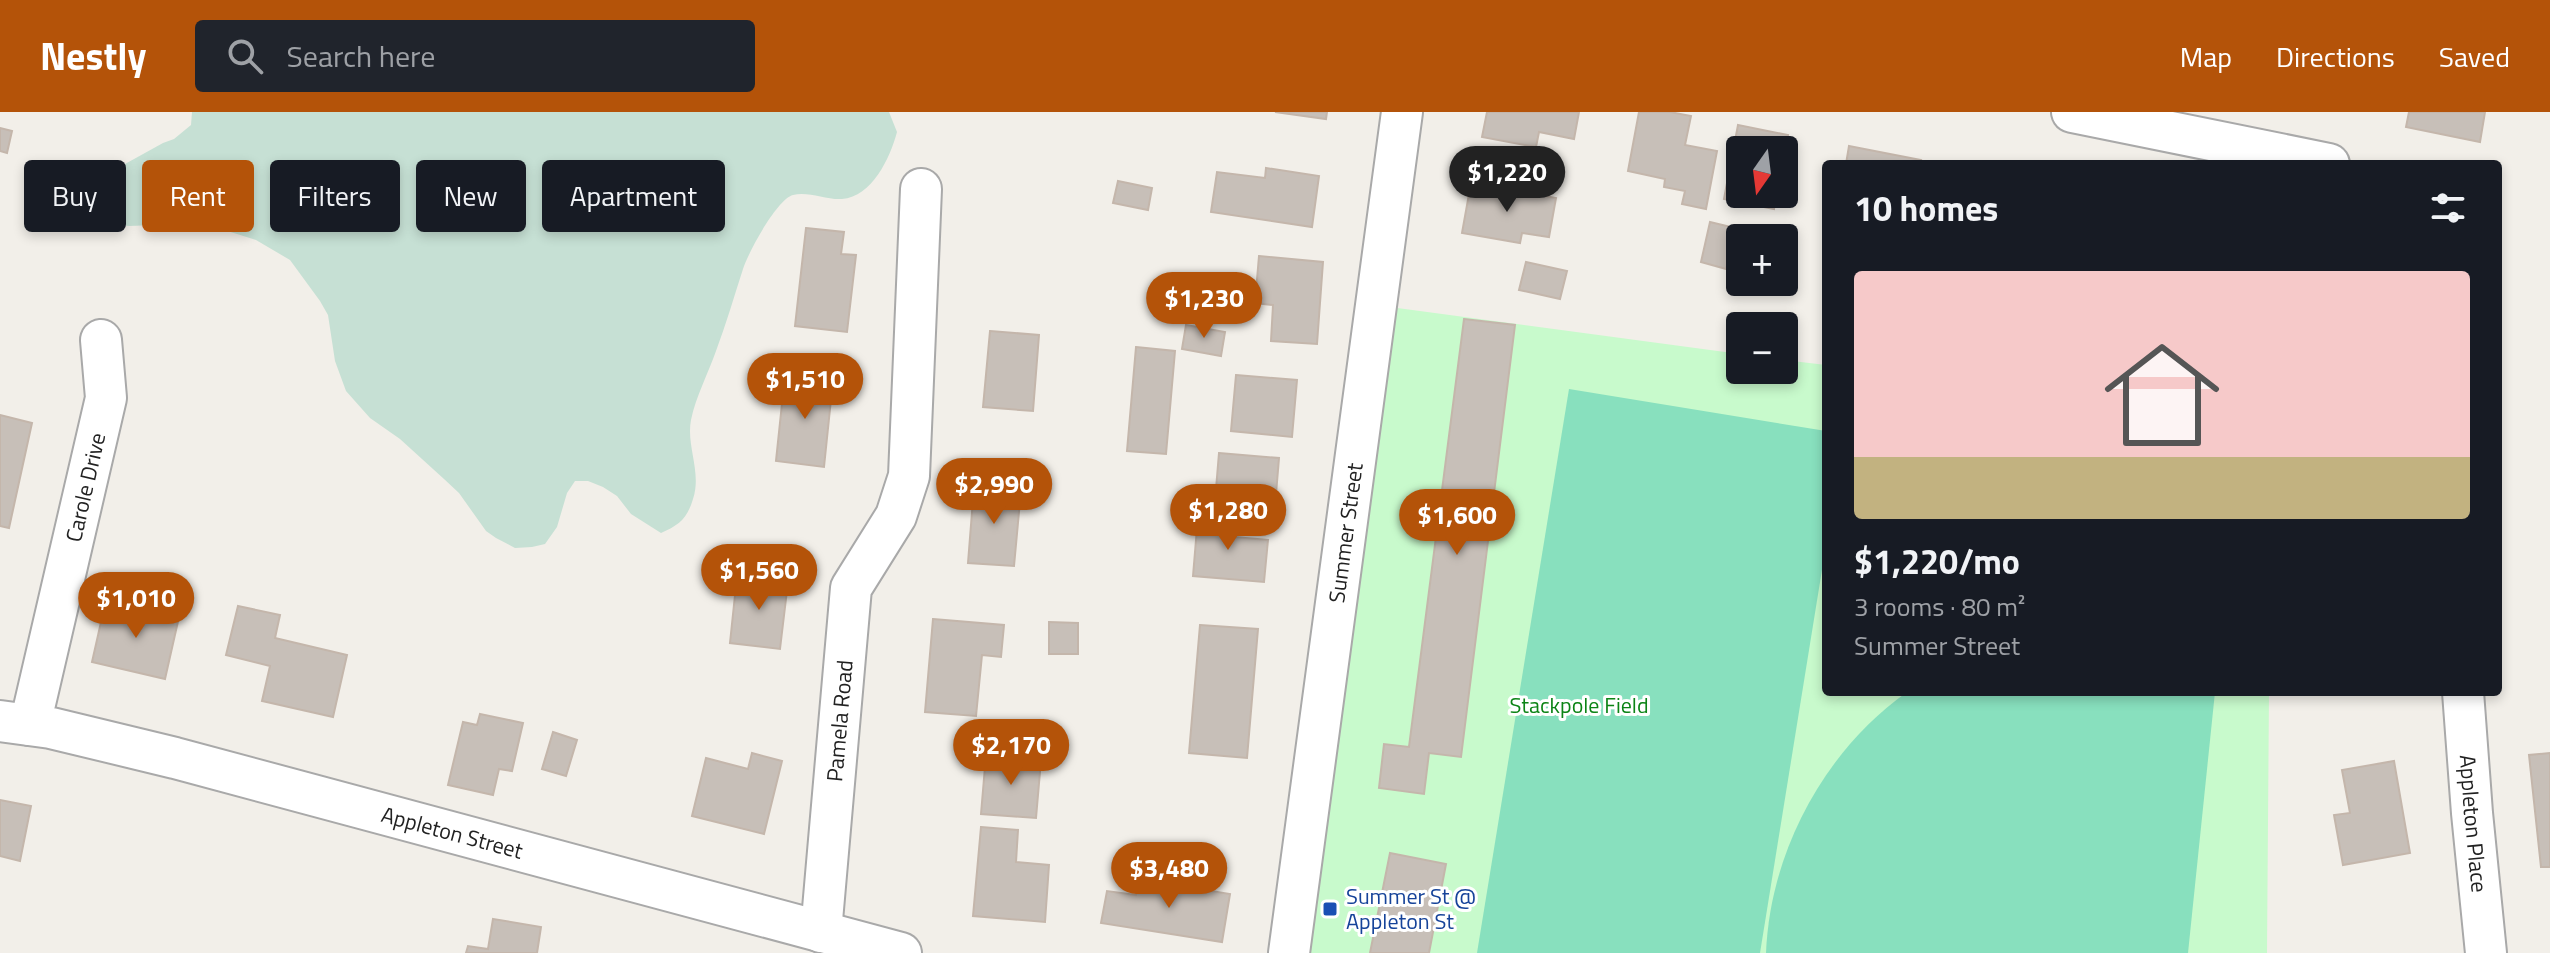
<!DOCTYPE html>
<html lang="en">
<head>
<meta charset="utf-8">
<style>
  body { margin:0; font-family:"Titillium Web",sans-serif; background:#20242c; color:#f1f3f6; height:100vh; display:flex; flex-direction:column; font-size:30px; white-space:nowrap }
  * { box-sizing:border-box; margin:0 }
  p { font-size:26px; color:#9ea1a6 }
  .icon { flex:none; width:44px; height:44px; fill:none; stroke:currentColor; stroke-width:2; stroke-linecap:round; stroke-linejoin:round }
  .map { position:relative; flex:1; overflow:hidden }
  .panel { position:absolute; left:1822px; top:48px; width:680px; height:536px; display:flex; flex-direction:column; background:#171b24; border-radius:8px; box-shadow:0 4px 12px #0003 }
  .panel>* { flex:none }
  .guide { position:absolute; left:24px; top:48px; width:760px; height:72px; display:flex; gap:16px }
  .needle { width:52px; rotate:194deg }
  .tools { position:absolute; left:1726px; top:24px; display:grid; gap:16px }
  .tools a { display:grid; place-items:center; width:72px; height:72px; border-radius:8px; background:#171b24; box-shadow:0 4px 12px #0003; font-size:40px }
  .price { position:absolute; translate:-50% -68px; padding:0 18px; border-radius:28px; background:#b45309; color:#fff; font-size:26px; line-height:52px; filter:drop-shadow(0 2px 4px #0008) }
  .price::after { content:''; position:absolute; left:50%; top:48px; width:24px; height:18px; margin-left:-12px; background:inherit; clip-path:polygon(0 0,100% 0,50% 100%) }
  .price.current { background:#222; color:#fff }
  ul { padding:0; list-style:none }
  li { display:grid; align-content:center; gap:16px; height:424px; padding:0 32px }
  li+li { border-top:2px solid #363941 }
  li span { display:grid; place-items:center; height:248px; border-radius:8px; color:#555 }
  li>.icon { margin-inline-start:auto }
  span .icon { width:144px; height:144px; fill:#fffc; stroke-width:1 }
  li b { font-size:34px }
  h2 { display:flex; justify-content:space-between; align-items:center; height:96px; padding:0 32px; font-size:34px }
  .pill { padding:0 28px; border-radius:8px; background:#171b24; box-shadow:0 4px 12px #0003; font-size:28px; line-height:72px }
  .pill.current { background:#b45309; color:#fff }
  header { display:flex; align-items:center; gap:48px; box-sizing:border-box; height:112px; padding:0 40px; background:#b45309; color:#fff }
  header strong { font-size:38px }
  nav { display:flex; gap:44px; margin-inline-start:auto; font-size:28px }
  .search { width:560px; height:72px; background:#20242c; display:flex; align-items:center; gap:20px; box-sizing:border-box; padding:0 28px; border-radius:8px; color:#9ea1a6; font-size:30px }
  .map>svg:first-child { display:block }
  .wetland { fill:#c6e0d4 }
  .park { fill:#c8facc }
  .pitch { fill:#88e0be }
  .building { fill:#c7bfb8; stroke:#c4b6ab; stroke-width:2 }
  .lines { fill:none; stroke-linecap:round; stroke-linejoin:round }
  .minor-casing { stroke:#a9a9a9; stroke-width:44 }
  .minor { stroke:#fff; stroke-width:40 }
  .transit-dot { fill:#1a4fb4; stroke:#fff; stroke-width:3 }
  .labels { text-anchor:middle; stroke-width:6; stroke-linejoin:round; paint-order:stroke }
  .street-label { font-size:22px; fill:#222; stroke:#fff }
  .park-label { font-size:22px; fill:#0c8416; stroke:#fff }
  .transit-label { font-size:22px; fill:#164399; stroke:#fff; text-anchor:start }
</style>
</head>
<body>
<header>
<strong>Nestly</strong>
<div class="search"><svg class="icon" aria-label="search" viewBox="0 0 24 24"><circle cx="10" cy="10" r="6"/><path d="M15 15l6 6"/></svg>Search here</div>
<nav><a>Map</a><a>Directions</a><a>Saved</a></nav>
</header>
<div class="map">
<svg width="2550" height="841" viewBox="0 0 2550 841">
  <rect width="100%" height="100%" fill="#f2efe9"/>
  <path class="wetland" d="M 192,0 L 889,0 L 897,20 C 890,46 872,85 842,87 C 826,88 808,79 793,83 C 777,87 748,141 743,157 C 734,185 726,212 716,239 C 708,262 696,284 691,308 C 686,334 702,360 693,387 C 687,407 679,413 661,421 L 631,402 L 617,384 L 603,375 L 588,369 L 575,369 L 567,381 L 557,415 L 545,432 L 532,435 L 515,436 L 496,426 L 486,419 L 459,381 L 444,367 L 400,327 L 370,306 L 346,279 L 335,249 L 328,203 L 320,189 L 290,148 L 256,128 L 218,116 L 184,112 L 129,114 L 110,112 L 90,105 L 82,94 L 84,81 L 96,68 L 163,31 L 174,27 L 191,13 Z"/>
  <polygon class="park" points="1390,195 1740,242 1740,258 1784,258 1784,248 1826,253 1826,580 2269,580 2267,841 1292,841"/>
  <g class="pitch">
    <polygon points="1569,277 1826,319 1826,433 1760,841 1477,841"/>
    <path d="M 1907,580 L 2215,580 L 2188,841 L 1766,841 C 1770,740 1824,639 1907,580 Z"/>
  </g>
  <g class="building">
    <polygon points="1275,0 1327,0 1326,7"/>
    <polygon points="1487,0 1579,0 1574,27 1539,20 1536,35 1482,25"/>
    <polygon points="1639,0 1670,0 1691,4 1685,33 1717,39 1706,97 1682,92 1685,79 1664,75 1665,67 1628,59"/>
    <polygon points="2409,0 2485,0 2480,30 2406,15"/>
    <polygon points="1738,13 1788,23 1784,43 1784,38 1740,38 1740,82 1776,82 1774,97 1724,87"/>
    <polygon points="0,16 12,19 7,41 0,39"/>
    <polygon points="1849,34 1921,48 1920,52 1846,52"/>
    <polygon points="1266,56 1319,64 1312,115 1211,100 1217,60 1265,66"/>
    <polygon points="1118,69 1152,76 1148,98 1113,91"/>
    <polygon points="1471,71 1556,86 1549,125 1522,121 1520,131 1462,121"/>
    <polygon points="1710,110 1735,116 1726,157 1701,150"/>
    <polygon points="806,116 844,120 841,142 856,143 847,220 795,214"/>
    <polygon points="1259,144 1323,150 1317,232 1271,229 1273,193 1255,191"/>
    <polygon points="1526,150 1567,159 1560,187 1519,178"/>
    <polygon points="1464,207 1515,213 1461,645 1429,641 1424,682 1379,676 1384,632 1409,635"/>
    <polygon points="1186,213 1225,220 1221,244 1182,237"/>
    <polygon points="990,219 1039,223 1033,299 983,295"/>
    <polygon points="1136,235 1175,239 1166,342 1127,339"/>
    <polygon points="785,263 833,268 824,355 776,349"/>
    <polygon points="1236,263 1297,268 1292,325 1231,319"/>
    <polygon points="0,303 32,311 9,416 0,414"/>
    <polygon points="1219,341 1279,346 1275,394 1215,389"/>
    <polygon points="974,375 1021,378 1014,454 968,451"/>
    <polygon points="1198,404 1236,407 1234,425 1268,428 1264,470 1193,464"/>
    <polygon points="737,464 788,470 780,537 730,531"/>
    <polygon points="106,488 179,505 165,567 92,550"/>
    <polygon points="238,494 280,503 275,526 347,543 333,605 262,589 270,554 226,543"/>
    <polygon points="933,507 1004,513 1001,545 982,543 976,604 925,600"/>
    <polygon points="1049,510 1078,511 1078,542 1049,542"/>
    <polygon points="1200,513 1258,517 1247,646 1189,641"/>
    <polygon points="480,602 523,611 512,659 499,657 493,683 448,673 463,610 477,613"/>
    <polygon points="553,620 577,628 566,664 542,657"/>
    <polygon points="752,641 782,649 764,722 692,704 706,646 748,657"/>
    <polygon points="2550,641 2550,755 2541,755 2529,643"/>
    <polygon points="986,643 1041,648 1036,706 981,702"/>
    <polygon points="2394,649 2410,741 2343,753 2334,703 2350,701 2342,658"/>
    <polygon points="0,688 31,694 20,749 0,744"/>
    <polygon points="981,715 1018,718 1016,750 1049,753 1045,810 973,804"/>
    <polygon points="1390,741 1446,752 1429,841 1370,841"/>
    <polygon points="1138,767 1230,782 1222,830 1101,811 1107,779 1136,783"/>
    <polygon points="493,807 541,815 537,841 466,841 468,834 488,837"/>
  </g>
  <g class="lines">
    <defs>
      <g id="minor">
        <polyline points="2072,0 2329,52"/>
        <path id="s1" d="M 2463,580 L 2472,701 L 2486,841"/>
        <path id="s2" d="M 0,609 L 51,616 L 175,646 L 901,841"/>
        <path id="s3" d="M 30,613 L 106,286 L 101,228"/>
        <path id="s4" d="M 821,820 L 851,476 L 896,404 L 909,364 L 921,77"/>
        <path id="s5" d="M 1289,841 L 1402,0"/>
      </g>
    </defs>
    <use href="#minor" class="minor-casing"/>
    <use href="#minor" class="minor"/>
  </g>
  <rect class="transit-dot" x="1322" y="789" width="16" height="16" rx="4"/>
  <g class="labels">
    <g class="street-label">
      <text dy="8" stroke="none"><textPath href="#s3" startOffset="244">Carole Drive</textPath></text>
      <text dy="8" stroke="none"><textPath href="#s5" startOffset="424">Summer Street</textPath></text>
      <text dy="8" stroke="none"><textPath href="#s4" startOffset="212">Pamela Road</textPath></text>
      <text dy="8" stroke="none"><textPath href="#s1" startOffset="132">Appleton Place</textPath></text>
      <text dy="8" stroke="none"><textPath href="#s2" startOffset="466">Appleton Street</textPath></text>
    </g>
    <g class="park-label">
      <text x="1579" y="601">Stackpole Field</text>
    </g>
    <g class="transit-label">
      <text x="1346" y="792">Summer St @<tspan x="1346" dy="25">Appleton St</tspan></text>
    </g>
  </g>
</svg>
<div class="tools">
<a><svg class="needle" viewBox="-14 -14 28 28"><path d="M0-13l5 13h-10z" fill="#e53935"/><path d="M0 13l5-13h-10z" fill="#9ea1a6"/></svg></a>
<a>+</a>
<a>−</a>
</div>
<b class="price current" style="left:1507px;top:102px">$1,220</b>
<b class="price" style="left:1204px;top:228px">$1,230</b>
<b class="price" style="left:805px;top:309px">$1,510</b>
<b class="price" style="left:994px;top:414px">$2,990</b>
<b class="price" style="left:1228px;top:440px">$1,280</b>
<b class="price" style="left:1457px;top:445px">$1,600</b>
<b class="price" style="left:759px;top:500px">$1,560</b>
<b class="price" style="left:136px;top:528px">$1,010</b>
<b class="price" style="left:1011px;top:675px">$2,170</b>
<b class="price" style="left:1169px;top:798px">$3,480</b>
<div class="guide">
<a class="pill">Buy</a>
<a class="pill current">Rent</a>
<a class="pill">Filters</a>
<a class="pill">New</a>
<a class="pill">Apartment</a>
</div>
<section class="panel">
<h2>10 homes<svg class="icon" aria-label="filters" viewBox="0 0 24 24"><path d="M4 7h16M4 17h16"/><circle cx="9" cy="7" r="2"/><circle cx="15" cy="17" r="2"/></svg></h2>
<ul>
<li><span style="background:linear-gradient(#f6c9c9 75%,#c2b280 0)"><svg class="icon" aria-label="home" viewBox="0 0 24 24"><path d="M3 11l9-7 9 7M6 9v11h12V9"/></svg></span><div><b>$1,220/mo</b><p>3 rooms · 80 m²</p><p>Summer Street</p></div></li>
</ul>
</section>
</div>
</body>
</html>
